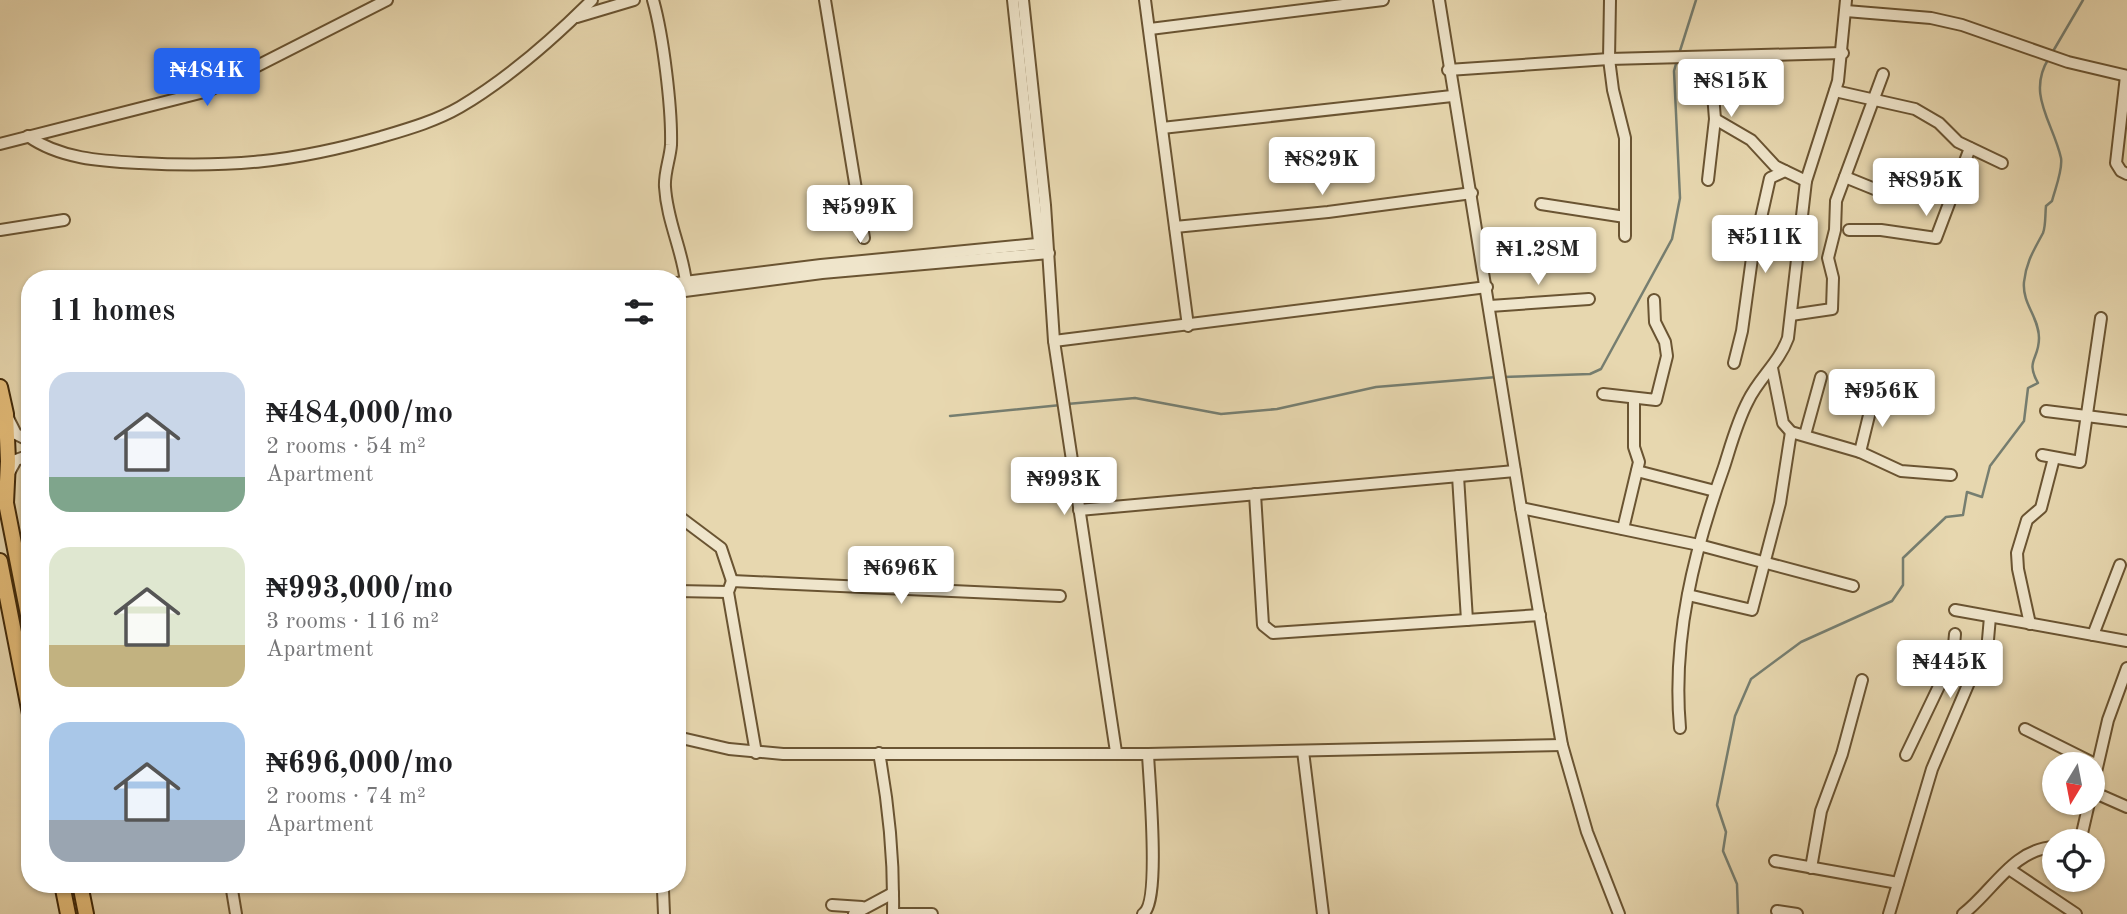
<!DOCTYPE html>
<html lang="en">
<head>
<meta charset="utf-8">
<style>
  body { margin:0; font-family:"Old Standard TT",serif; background:#f6f6f6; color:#202124; height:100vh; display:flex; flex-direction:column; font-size:26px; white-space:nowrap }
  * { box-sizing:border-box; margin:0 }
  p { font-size:23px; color:#757577 }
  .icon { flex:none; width:38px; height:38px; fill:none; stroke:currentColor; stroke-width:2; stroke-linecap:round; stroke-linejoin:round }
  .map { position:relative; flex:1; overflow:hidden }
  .drawer { position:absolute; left:21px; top:270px; width:665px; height:623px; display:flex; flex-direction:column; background:#fff; border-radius:28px; box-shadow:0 2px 5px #0004 }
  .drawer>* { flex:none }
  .needle { width:46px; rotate:190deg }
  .fabs { position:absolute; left:2042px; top:752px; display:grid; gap:14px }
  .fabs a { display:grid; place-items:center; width:63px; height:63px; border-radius:50%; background:#fff; box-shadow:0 2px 5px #0004; font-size:35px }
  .price { position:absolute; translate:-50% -60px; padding:0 16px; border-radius:7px; background:#fff; color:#222; font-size:23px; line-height:46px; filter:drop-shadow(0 2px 4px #0008) }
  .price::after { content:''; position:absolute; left:50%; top:42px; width:21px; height:16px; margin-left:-10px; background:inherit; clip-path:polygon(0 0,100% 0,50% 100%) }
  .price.current { background:#2563eb; color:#fff }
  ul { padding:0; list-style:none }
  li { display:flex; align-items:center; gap:21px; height:175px; padding:0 28px }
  li span { display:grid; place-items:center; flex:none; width:196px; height:140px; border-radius:21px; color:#555 }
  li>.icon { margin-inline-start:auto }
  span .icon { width:84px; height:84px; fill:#fffc; stroke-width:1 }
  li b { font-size:30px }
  h2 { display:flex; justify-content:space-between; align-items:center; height:84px; padding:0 28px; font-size:30px }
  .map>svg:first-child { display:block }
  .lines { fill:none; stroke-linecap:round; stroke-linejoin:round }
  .stream { stroke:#767e70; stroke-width:2.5 }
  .minor-casing { stroke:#6a5432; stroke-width:14 }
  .major-casing { stroke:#402808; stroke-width:18 }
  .minor { stroke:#efe5cb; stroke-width:10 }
  .major { stroke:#e4bc78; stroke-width:14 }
</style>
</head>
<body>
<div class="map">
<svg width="2127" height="914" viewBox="0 0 2127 914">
  <rect width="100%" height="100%" fill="#e7d7af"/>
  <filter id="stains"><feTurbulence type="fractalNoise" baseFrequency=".00286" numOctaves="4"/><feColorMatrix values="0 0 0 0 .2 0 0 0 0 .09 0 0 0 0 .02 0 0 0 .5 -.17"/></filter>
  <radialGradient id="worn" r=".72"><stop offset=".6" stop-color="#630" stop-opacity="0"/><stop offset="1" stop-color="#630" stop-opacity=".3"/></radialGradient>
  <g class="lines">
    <g class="stream">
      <polyline points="2052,53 2083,0"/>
      <polyline points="1679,54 1696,0"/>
      <polyline points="1503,377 1590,374 1601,369 1672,239 1680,198 1674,71 1677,60"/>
      <polyline points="1067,404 1135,398 1221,414 1277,409 1376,387 1497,377"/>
      <polyline points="950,416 1061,405"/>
      <path d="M 1738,914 L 1737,884 L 1723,851 L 1726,832 L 1717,805 L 1735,716 L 1751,679 L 1801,642 L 1892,601 L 1903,585 L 1903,558 L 1946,517 L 1963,515 L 1967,492 L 1982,497 L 1990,466 L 2024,421 L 2028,388 L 2038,383 C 2025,360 2039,360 2039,338 C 2039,317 2022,304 2024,282 C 2026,262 2034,250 2043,233 C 2046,225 2045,214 2046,206 L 2052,201 C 2055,189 2063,170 2061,158 C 2053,122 2026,94 2049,58"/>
    </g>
    <defs>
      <g id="minor">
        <path d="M 653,0 C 663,35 672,108 671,145 C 670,159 664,173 665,187 C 667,221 682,249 686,282"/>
        <polyline points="825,0 864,238"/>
        <polyline points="1013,0 1040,251"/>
        <polyline points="1023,0 1045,205 1054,341 1116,752"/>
        <polyline points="1145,0 1188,326"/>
        <polyline points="1439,0 1521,508 1562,745 1587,832 1619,914"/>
        <polyline points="1610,0 1609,59 1613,90 1625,138 1625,236"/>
        <polyline points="1846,11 1931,18 1962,25 2068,62 2127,76"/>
        <polyline points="577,17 634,0"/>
        <polyline points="1150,29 1383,0"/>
        <polyline points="1448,70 1609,59 1843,53"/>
        <polyline points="2126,76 2116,163 2121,171 2127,174"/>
        <polyline points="1835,91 1915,109 1939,123 1958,142 2002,163"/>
        <polyline points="1764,95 1767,55"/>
        <polyline points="1715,119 1751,140 1775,166 1806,181"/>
        <polyline points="1162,128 1452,96"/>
        <path d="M 28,136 C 60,159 102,161 140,163 C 230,168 294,162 381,137 C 408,129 436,121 460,107 C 509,78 552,40 592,0"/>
        <polyline points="0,144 208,91 387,0"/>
        <polyline points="1845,177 1882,192"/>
        <polyline points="1708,180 1715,119 1710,57"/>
        <polyline points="1541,204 1625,217"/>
        <polyline points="1175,227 1328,212 1472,193"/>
        <polyline points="0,230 64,220"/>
        <polyline points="1849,230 1881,230 1936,238 1970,148"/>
        <polyline points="677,283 821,265 1047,243"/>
        <polyline points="677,292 822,273 1049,253"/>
        <polyline points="1490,306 1589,299"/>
        <polyline points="1791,315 1832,309 1833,278 1828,258 1835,230 1836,201 1883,74"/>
        <polyline points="1054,341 1487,287"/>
        <polyline points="1734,363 1742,331 1752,258 1770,178 1785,171"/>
        <polyline points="1772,368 1783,423 1791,432 1860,452 1901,471 1951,475"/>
        <polyline points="1603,394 1656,400 1667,356 1665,342 1655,322 1654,300"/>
        <polyline points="2046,411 2127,421"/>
        <polyline points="9,420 16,434 30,441"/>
        <polyline points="1805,435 1821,377"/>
        <polyline points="1860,452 1873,399"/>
        <polyline points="2042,455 2080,462 2101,318"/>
        <polyline points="1637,471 1715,491"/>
        <polyline points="9,473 16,460 30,455"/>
        <polyline points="1458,476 1467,620"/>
        <polyline points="1255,494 1263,625 1273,633 1540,615"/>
        <polyline points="1521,508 1699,545 1853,586"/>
        <polyline points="1079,510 1515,471"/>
        <polyline points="677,515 721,548 732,581"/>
        <polyline points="1623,529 1639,462 1634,447 1634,398"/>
        <polyline points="677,591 728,592"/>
        <polyline points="1688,595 1752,610 1780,503 1791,432"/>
        <polyline points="1955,610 2127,641"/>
        <polyline points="2030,624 2018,569 2017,553 2027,520 2041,508 2054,458"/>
        <polyline points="2093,635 2120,565"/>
        <path d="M 1680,728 C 1672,638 1694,551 1724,467 C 1731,445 1737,422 1748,401 C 1759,378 1779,363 1788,338 L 1806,181 L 1838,81 L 1846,0"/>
        <polyline points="2025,729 2097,765"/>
        <polyline points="677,737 729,749 783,754 1148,754 1562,745"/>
        <polyline points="1303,751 1323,914"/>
        <polyline points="756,753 728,592 732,581 1060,596"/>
        <path d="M 879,753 C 889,807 894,859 893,914"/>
        <polyline points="1906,755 1953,657 1955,634"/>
        <polyline points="2093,785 2108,720 2127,668"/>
        <polyline points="2093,792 2127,807"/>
        <polyline points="2080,842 2089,803"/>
        <polyline points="1775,861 1898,883"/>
        <polyline points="1811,868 1821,811 1842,754 1862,680"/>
        <polyline points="2009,869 2076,914"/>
        <polyline points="231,884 236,914"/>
        <polyline points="663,890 664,914"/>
        <polyline points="832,905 862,907"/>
        <polyline points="1777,911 1797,914"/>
        <polyline points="854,914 893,893"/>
        <polyline points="893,914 932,914"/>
        <path d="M 1143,914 C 1161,902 1149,780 1148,754"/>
        <polyline points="1889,914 1932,769 1976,666 1987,651 1990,617"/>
        <path d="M 1963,914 C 1993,891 2013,849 2054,847"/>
      </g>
      <g id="major">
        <polyline points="0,387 6,414 8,461 6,503 30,625"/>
        <polyline points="0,561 30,714"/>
        <polyline points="62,884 68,914"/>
        <polyline points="80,884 86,914"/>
      </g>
    </defs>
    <use href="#minor" class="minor-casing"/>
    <use href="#major" class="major-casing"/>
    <use href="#minor" class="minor"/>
    <use href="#major" class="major"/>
  </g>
  <rect width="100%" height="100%" filter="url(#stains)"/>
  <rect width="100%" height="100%" fill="url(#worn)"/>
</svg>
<div class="fabs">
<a><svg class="needle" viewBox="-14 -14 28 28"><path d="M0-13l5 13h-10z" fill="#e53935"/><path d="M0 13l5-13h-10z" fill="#757577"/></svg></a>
<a><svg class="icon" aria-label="locate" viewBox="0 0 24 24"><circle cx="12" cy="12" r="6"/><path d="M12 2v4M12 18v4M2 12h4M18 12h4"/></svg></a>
</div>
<b class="price current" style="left:207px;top:108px">₦484K</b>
<b class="price" style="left:1731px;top:119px">₦815K</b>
<b class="price" style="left:1322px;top:197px">₦829K</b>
<b class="price" style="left:1926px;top:218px">₦895K</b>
<b class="price" style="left:860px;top:245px">₦599K</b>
<b class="price" style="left:1765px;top:275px">₦511K</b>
<b class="price" style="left:1538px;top:287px">₦1.28M</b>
<b class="price" style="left:1882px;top:429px">₦956K</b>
<b class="price" style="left:1064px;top:517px">₦993K</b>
<b class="price" style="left:901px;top:606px">₦696K</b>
<b class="price" style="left:1950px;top:700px">₦445K</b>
<section class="drawer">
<h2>11 homes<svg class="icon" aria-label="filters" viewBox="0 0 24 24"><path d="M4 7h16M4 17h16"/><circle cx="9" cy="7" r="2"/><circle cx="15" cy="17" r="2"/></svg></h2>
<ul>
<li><span style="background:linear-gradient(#c9d6e8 75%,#7fa58c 0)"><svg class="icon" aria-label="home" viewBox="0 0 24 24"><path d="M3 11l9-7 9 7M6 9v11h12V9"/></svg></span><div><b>₦484,000/mo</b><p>2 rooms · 54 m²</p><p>Apartment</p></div></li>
<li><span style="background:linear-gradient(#dfe7d0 70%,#c2b280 0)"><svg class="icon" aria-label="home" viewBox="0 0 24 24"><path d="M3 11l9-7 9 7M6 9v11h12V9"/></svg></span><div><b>₦993,000/mo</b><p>3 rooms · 116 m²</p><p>Apartment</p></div></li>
<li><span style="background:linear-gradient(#a9c7e8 70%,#9aa5b1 0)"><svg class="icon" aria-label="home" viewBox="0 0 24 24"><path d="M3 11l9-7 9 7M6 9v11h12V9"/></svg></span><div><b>₦696,000/mo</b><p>2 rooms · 74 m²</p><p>Apartment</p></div></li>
</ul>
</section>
</div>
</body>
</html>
